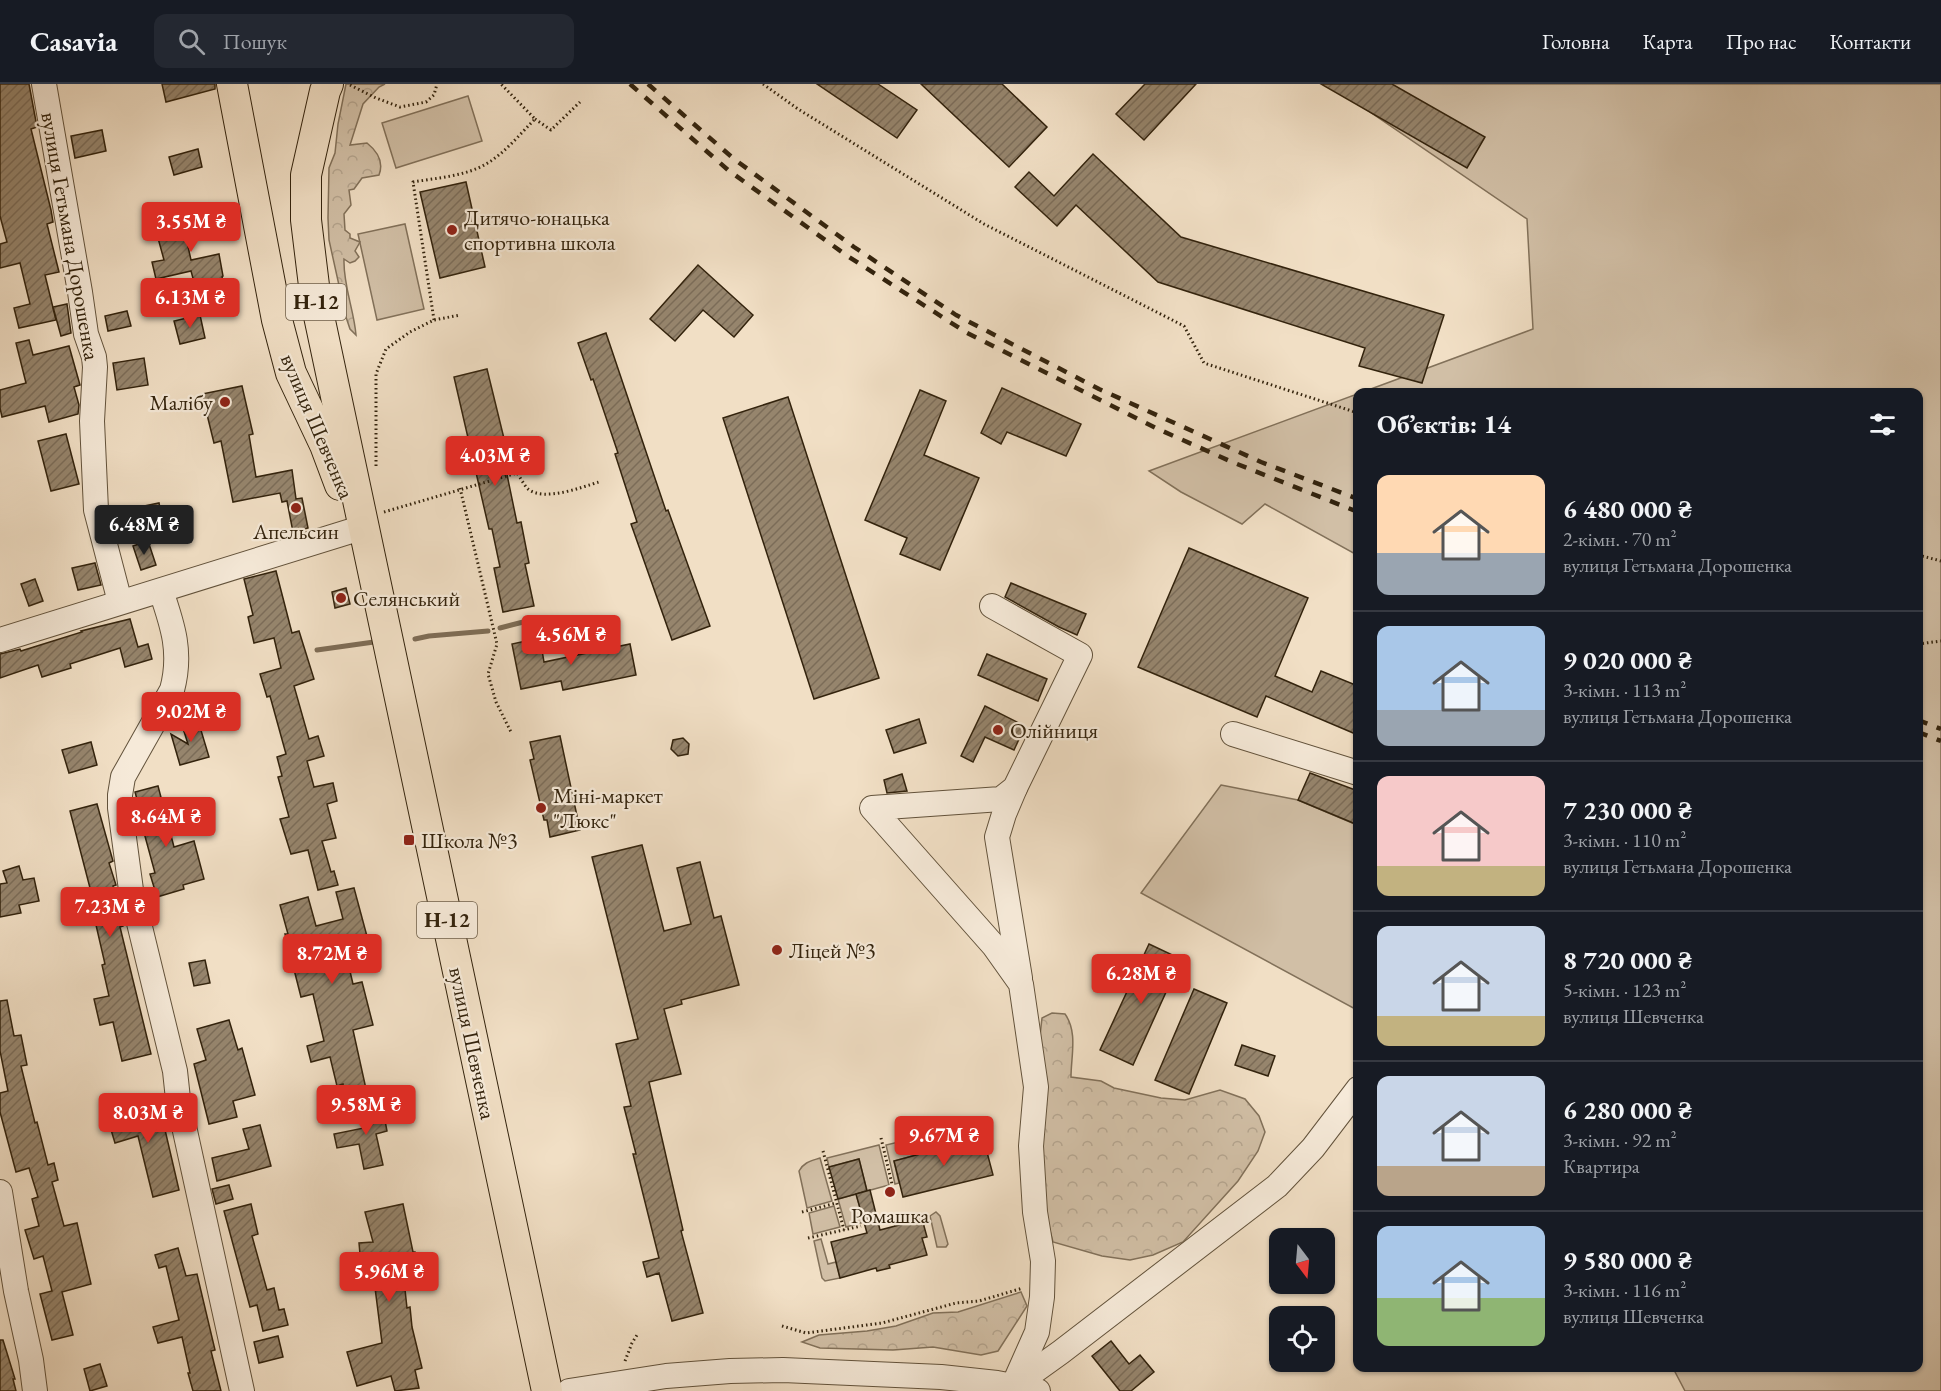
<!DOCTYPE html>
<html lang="uk">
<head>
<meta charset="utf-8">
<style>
  body { margin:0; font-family:"EB Garamond",serif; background:#242831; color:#f1f3f6; height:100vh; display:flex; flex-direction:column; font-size:22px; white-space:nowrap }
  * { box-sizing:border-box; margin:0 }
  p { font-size:20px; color:#9ea1a6 }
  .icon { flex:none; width:33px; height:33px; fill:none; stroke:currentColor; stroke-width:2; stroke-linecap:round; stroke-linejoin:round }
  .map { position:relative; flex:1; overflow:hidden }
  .sheet { position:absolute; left:1353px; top:304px; width:570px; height:984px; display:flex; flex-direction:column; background:#171b24; border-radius:12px; box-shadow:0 2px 4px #0004 }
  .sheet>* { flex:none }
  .needle { width:39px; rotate:164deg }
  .tools { position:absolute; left:1269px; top:1144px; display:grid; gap:12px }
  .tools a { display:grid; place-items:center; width:66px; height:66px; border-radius:12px; background:#171b24; box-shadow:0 2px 4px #0004; font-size:30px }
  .price { position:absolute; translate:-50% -51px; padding:0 14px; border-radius:6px; background:#d93025; color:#fff; font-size:20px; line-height:39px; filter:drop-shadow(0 2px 3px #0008) }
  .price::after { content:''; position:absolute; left:50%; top:36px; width:18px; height:14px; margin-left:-9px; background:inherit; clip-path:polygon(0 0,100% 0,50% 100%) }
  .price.selected { background:#222; color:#fff }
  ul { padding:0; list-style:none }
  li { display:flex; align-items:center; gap:18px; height:150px; padding:0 24px }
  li+li { border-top:2px solid #363941 }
  li span { display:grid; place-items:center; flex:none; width:168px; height:120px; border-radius:12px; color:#555 }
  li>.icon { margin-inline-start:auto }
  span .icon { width:72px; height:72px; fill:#fffc; stroke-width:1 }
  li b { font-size:26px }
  h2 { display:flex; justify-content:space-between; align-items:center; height:72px; padding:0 24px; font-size:26px }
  header { display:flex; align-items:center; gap:36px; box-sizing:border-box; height:84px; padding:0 30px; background:#171b24; border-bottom:2px solid #363941 }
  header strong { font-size:28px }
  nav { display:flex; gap:33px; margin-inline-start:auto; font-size:21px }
  .search { width:420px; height:54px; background:#242831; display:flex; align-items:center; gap:15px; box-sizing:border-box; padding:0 21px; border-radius:12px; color:#9ea1a6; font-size:22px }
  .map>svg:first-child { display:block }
  .grass { fill:#d1bfa6; stroke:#82715a; stroke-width:1.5 }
  .forest { fill:url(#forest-crowns); stroke:#82715a; stroke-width:1.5 }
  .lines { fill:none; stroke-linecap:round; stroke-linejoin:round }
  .stream { stroke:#7e6d56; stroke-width:5 }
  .building { fill:url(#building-hatch); stroke:#33230d; stroke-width:1.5 }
  .minor-casing { stroke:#62523b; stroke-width:26 }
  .major-casing { stroke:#33230d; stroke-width:32 }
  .path { stroke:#33230d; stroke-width:3; stroke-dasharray:1.5 3; stroke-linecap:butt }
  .minor { stroke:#f6ead9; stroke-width:24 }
  .major { stroke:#f1dfc5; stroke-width:30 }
  .rail { stroke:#33230d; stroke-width:4.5; stroke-dasharray:10 10; stroke-linecap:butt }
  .poi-dot { fill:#8f2418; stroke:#f6ead9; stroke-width:2 }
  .labels { text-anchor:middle; stroke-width:4.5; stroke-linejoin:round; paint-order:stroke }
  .shield { fill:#f6ead9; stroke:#6e5f4a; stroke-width:1.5 }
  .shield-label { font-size:21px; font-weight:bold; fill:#33230d }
  .poi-label { font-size:22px; fill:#33230d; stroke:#f6ead9; text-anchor:start }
  .street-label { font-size:22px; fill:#33230d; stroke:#f6ead9 }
</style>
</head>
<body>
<header>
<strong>Casavia</strong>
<div class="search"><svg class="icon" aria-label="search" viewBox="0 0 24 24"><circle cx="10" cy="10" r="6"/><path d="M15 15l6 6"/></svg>Пошук</div>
<nav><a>Головна</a><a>Карта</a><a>Про нас</a><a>Контакти</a></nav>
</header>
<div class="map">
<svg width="1941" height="1307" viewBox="0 0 1941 1307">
  <defs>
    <pattern id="forest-crowns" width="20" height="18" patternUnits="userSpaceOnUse" patternTransform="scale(1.5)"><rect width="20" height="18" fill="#d1bfa6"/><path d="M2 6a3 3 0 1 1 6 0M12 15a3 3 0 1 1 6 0" fill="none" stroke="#b4a48e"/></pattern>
    <pattern id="building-hatch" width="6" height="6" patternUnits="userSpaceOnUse" patternTransform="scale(1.5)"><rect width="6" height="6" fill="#96856d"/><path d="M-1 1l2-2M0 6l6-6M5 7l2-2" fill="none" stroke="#7b6c58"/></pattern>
  </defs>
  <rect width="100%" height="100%" fill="#f1dfc5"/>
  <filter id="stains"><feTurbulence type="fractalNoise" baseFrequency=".00333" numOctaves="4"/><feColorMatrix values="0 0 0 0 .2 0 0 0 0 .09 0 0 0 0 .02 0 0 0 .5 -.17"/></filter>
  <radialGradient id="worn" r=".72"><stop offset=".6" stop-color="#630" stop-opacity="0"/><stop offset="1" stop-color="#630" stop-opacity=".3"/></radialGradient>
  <g class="grass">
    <polygon points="1329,0 1941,0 1941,1307 1685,1307 1673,1284 1918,1284 1918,309 1360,309 1533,245 1527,135"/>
    <polygon points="468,12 482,57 396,84 382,39"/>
    <polygon points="405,140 424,225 377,236 358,150"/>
    <polygon points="1357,310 1357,471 1265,420 1242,440 1181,408 1149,387"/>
    <polygon points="1221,701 1298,716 1357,741 1357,926 1141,809"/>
    <polygon points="965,1043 978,1047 983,1053 945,1063 941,1049"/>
    <polygon points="932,1050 934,1051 938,1065 894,1077 899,1099 895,1100 886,1061"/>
    <polygon points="879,1061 889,1101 867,1107 859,1075 829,1083 827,1074"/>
    <path d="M 820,1074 L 832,1117 L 807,1124 L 799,1087 C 804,1078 811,1077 820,1074 Z"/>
    <polygon points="856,1110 864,1138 846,1143 838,1115"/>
    <polygon points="834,1122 840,1143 813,1150 809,1129"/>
    <polygon points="936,1128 940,1132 948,1160 946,1163 937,1163 930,1132"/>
    <polygon points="821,1155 828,1180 836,1178 840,1194 825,1197 822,1194 814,1157"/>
  </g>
  <g class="forest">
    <path d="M 346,0 L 385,0 L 379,3 L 363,20 L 350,61 L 367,59 C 377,67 384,78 379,91 L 362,94 L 354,105 L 349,106 L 351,121 L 344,130 L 345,146 L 350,150 L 350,154 L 360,158 L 355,167 L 359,173 L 355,177 L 350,179 L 344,175 C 343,201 354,226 356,251 L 350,245 L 346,233 L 329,156 L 328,134 L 329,84 L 335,69 L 338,40 Z"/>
    <path d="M 1052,929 L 1065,930 C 1078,948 1071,972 1071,993 L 1101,997 L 1114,1004 L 1161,1014 L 1185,1016 L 1220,1006 L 1245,1015 L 1259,1032 L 1265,1048 L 1258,1067 L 1238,1097 L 1183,1158 L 1153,1171 L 1130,1176 L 1102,1172 L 1053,1158 L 1048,1139 L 1043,1095 L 1040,952 L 1042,934 Z"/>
    <polygon points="1021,1208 1027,1222 998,1267 981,1271 933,1263 893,1266 820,1264 802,1258 819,1251 867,1247 896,1242 933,1229 958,1228"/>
  </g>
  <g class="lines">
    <g class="stream">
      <polyline points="500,544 531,536"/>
      <polyline points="415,555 429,552 488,547"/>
      <polyline points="317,566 374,558"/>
    </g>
  </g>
  <g class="building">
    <polygon points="0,0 29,0 37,43 31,45 51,126 53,138 47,140 59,188 45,191 56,236 19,244 14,224 30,220 20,179 0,184 0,160 7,158 0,132"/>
    <polygon points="162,0 215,0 215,5 166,18"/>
    <polygon points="817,0 878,0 917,26 897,54"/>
    <polygon points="921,0 1002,0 1047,43 1009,83"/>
    <polygon points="1145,0 1196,0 1144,56 1116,30"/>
    <polygon points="1321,0 1392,0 1485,53 1467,84"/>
    <polygon points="102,46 106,67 75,74 71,52"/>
    <polygon points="198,65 202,83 174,91 169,73"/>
    <polygon points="1093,70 1181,153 1444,231 1422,299 1359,282 1365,264 1158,198 1076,121 1057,142 1015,103 1029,88 1054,112"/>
    <polygon points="466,98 485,183 440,194 420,108"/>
    <polygon points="210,121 212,128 222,125 225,137 185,149 191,176 219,170 223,192 222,193 228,214 206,220 200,197 194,198 191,187 156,195 152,178 164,176 155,143 185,135 184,129"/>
    <polygon points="698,181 753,231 734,253 703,226 675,257 650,235"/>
    <polygon points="67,220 71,249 61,252 53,223"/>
    <polygon points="127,227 131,242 108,247 105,232"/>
    <polygon points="200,231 205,254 180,260 174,237"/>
    <polygon points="606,249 666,427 668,426 710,542 672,556 631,440 637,438 615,370 618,369 593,295 591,296 578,259"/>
    <polygon points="29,256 33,271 69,262 80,301 74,303 79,321 78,330 49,338 45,322 2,333 0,324 0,306 26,299 16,259"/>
    <polygon points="144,274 148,301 117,306 113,279"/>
    <polygon points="487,285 509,375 504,376 517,439 521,438 529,479 525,480 534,522 503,528 494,484 500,483 492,445 489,445 454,293"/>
    <polygon points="242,302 253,350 249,351 256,393 292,386 296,415 302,414 308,444 293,448 287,417 282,418 280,409 233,418 221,357 214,359 202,310"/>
    <polygon points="1002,304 1081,340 1066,372 1007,348 1001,360 981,349"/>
    <polygon points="920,306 946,317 924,371 979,394 940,486 900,470 907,454 865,436"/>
    <polygon points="788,313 879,594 814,615 723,334"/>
    <polygon points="66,350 79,400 51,407 38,357"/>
    <polygon points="159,419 162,434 142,438 139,423"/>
    <polygon points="148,457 156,481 141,486 133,462"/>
    <polygon points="1189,464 1308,514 1275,592 1312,608 1321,587 1358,602 1358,651 1266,612 1257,633 1138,583"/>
    <polygon points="95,479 101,501 78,506 72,484"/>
    <polygon points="276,487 292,549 299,547 314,595 294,602 309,655 318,652 324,672 307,677 314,703 333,699 337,717 327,720 336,754 322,757 331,788 334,787 338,801 318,806 308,766 291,770 280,735 289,733 278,693 282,692 277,673 286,670 270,612 267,613 260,590 281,584 274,554 254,559 248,533 253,531 244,495"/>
    <polygon points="35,495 43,517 29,522 21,500"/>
    <polygon points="1011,499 1086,530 1077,551 1059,543 1005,513"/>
    <polygon points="346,504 350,520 335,524 332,508"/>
    <polygon points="130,535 138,563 148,560 152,575 125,583 120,564 70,580 71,584 42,593 38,581 0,594 0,570 20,565 21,567 82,548 81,547"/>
    <polygon points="540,554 544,578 630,560 636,591 563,606 561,597 521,605 512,560"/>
    <polygon points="987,570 1047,595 1038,617 978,591"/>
    <polygon points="985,622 1025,642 1014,666 985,653 973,678 961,672"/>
    <polygon points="197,633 209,673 180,681 171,650 188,660 181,638"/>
    <polygon points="919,635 926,659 894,669 886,646"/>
    <polygon points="560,652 580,746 550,753 547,736 544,736 530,676 534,675 530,658"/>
    <polygon points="683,654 689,660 688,670 678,672 671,665 673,656"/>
    <polygon points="91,658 97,681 69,689 62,666"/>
    <polygon points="1310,689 1358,707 1358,741 1298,716"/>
    <polygon points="902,690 907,707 887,709 884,696"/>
    <polygon points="158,702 174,763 194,757 204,795 183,801 184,805 157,813 150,790 155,789 143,745 145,744 135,708"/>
    <polygon points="97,720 113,777 109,779 116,801 113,802 123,842 120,843 151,970 122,977 113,938 100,941 94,915 109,912 102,881 105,880 93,828 96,827 70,727"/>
    <polygon points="642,761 664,847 691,840 677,784 700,778 714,834 721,832 739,901 681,916 682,920 664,925 681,990 649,998 683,1146 681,1147 703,1229 672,1237 659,1189 647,1193 643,1178 659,1174 633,1070 636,1070 624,1023 631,1022 616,960 638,955 592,773"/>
    <polygon points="19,782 23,796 34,794 39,817 19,821 21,829 0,833 0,800 7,799 3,787"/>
    <polygon points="354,804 368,856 344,862 353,900 362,898 373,941 353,946 368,1014 347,1019 343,1000 337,1002 330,973 311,978 307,962 324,957 313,910 301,913 285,850 288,850 280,821 308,813 316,842 343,835 336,808"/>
    <polygon points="1149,860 1181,875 1133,981 1100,966"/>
    <polygon points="205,876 210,899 194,902 189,879"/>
    <polygon points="1194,905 1227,919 1189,1010 1155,996"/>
    <polygon points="7,916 14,952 21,951 27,981 21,982 35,1039 37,1038 48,1081 54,1079 58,1096 52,1098 64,1142 77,1139 91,1200 62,1208 73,1251 52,1256 40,1210 52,1207 43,1172 34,1175 25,1146 39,1142 32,1115 38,1113 29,1084 16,1088 0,1028 0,1009 8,1007 0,967 0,917"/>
    <polygon points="229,936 238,966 242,964 255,1011 233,1017 237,1033 209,1040 194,980 206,976 197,945"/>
    <polygon points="1242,961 1275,972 1268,992 1235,981"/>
    <polygon points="159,1020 179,1106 153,1113 138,1052 115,1059 106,1029 122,1024 124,1029"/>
    <polygon points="382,1021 387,1047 376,1050 383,1081 364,1085 359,1060 337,1064 334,1050 364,1044 360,1025"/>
    <polygon points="260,1041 271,1082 217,1097 212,1074 249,1065 243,1045"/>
    <polygon points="983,1053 993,1091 903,1113 894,1077"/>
    <polygon points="859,1075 867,1107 838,1115 829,1083"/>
    <polygon points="229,1101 233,1115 216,1120 212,1105"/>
    <polygon points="870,1106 880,1146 922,1135 927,1153 922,1154 927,1171 889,1181 890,1184 877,1187 876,1184 840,1194 831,1158 867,1149 856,1110"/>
    <polygon points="251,1120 258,1150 252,1152 267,1206 274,1204 279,1226 284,1225 288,1241 263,1247 257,1221 250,1223 224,1127"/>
    <polygon points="403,1120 413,1168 415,1168 417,1186 403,1187 407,1224 410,1223 412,1243 422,1284 415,1286 419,1304 395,1307 391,1292 357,1302 347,1268 382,1259 372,1180 361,1181 359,1159 373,1158 365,1128"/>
    <polygon points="178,1164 186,1192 197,1190 215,1266 211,1267 221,1307 193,1307 188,1289 190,1289 182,1253 158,1259 153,1243 179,1236 166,1182 159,1184 155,1171"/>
    <polygon points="278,1252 283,1273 259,1279 254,1258"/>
    <polygon points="0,1256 3,1256 15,1295 13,1295 16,1307 0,1307"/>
    <polygon points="1111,1257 1129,1280 1140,1271 1154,1288 1131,1307 1120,1307 1092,1272"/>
    <polygon points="100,1280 107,1302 90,1307 84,1285"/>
  </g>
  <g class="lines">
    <defs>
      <g id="minor">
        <polyline points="44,0 80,208 86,250 94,273 95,283 92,337 96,426 120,518"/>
        <path d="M 161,507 C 173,542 182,569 172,606 L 123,693 L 120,711 L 120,724 L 131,806 L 175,987 L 178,1015 L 242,1307"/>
        <polyline points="992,522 1080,571 1015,704 1001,715 872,724 994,862 1021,900 1036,1003 1031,1062 1035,1128 1043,1177 1042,1213 1037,1248 1013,1302"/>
        <polyline points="0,556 364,443"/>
        <polyline points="1233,650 1358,689"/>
        <polyline points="1015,704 1004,730 997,753 1020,894"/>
        <polyline points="0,1108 16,1207 31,1276 35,1307"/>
        <polyline points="1015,1301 1061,1268 1277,1102 1313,1064 1358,1005"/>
        <polyline points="569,1307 666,1292 730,1287 783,1286 941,1293 997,1299 1038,1307"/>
      </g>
      <g id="major">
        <polyline points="232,0 277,236 291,289 325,361 340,401"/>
        <polyline points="328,0 325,7 306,91 306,136 316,218 547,1307"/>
      </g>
    </defs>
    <use href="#minor" class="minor-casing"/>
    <use href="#major" class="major-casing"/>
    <g class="path">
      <polyline points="763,0 798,25 984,140 1184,242 1204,279 1358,329"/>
      <polyline points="350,1 376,14 400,23 426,18 434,11 437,0"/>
      <polyline points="535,35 551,46 580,18"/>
      <path d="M 434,236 L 413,98 C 436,94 466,92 486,80 C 505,69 520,50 535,35 L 501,0"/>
      <polyline points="376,382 376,290 386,265 410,248 434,236 460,231"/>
      <polyline points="460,404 497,560 488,590 496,618 512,650"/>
      <path d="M 384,428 L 517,389 C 520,393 524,401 528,405 C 544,418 582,403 599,398"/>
      <polyline points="1918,471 1941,477"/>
      <polyline points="1918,560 1941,557"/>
      <polyline points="935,1042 941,1064"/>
      <polyline points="881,1054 892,1100"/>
      <polyline points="823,1067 844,1146"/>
      <polyline points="802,1128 836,1119"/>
      <polyline points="808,1154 861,1142"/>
      <polyline points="782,1242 806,1249 882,1239 956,1219 979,1217 1023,1204"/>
      <polyline points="625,1277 632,1259 637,1251"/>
    </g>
    <use href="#minor" class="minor"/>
    <use href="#major" class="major"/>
    <g class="rail">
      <polyline points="630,0 728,86 846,171 967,249 1158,345 1232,378 1358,428"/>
      <polyline points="648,0 734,75 854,163 956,231 1099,305 1261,378 1358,415"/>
      <polyline points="1918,636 1941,645"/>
      <polyline points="1918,648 1941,657"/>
    </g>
  </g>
  <g class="poi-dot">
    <circle cx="452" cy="146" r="6"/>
    <circle cx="225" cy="318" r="6"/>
    <circle cx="296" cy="424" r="6"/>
    <circle cx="341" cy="514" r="6"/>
    <circle cx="998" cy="646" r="6"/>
    <circle cx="541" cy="724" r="6"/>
    <rect x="403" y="750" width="12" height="12" rx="3"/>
    <circle cx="777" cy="866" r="6"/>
    <circle cx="890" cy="1108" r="6"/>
  </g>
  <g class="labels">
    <g class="shield">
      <rect x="286" y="200" width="60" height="36" rx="4.5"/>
      <rect x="417" y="818" width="60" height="36" rx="4.5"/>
    </g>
    <g class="shield-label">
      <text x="316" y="225">Н-12</text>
      <text x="447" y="843">Н-12</text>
    </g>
    <g class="poi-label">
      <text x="464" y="141">Дитячо-юнацька<tspan x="464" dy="25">спортивна школа</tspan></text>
      <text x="213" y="326" text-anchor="end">Малібу</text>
      <text x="296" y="455" text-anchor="middle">Апельсин</text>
      <text x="353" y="522">Селянський</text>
      <text x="1010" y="654">Олійниця</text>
      <text x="553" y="719">Міні-маркет<tspan x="553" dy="25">"Люкс"</tspan></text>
      <text x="421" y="764">Школа №3</text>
      <text x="789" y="874">Ліцей №3</text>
      <text x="890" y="1139" text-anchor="middle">Ромашка</text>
    </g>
    <g class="street-label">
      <text transform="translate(71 152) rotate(80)" y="8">вулиця Гетьмана Дорошенка</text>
      <text transform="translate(318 342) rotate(67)" y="8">вулиця Шевченка</text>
      <text transform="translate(473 959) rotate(78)" y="8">вулиця Шевченка</text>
    </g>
  </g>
  <rect width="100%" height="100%" filter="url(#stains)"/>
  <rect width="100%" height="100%" fill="url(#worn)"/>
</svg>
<div class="tools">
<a><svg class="needle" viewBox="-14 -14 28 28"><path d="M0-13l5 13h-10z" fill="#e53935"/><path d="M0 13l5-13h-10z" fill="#9ea1a6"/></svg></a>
<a><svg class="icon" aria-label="locate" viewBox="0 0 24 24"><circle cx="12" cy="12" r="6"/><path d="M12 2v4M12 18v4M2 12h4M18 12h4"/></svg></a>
</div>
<b class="price" style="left:191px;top:169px">3.55M ₴</b>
<b class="price" style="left:190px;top:245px">6.13M ₴</b>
<b class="price" style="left:495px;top:403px">4.03M ₴</b>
<b class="price selected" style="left:144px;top:472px">6.48M ₴</b>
<b class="price" style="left:571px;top:582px">4.56M ₴</b>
<b class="price" style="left:191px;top:659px">9.02M ₴</b>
<b class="price" style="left:166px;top:764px">8.64M ₴</b>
<b class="price" style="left:110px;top:854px">7.23M ₴</b>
<b class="price" style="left:332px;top:901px">8.72M ₴</b>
<b class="price" style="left:1141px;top:921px">6.28M ₴</b>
<b class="price" style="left:366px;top:1052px">9.58M ₴</b>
<b class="price" style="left:148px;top:1060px">8.03M ₴</b>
<b class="price" style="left:944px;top:1083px">9.67M ₴</b>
<b class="price" style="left:389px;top:1219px">5.96M ₴</b>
<section class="sheet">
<h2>Об’єктів: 14<svg class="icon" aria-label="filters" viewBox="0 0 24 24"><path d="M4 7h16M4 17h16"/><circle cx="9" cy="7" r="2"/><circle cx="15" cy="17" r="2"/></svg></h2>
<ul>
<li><span style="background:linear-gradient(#ffd9b3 65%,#9aa5b1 0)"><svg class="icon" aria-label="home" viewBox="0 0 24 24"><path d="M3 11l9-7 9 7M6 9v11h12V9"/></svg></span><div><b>6 480 000 ₴</b><p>2-кімн. · 70 m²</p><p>вулиця Гетьмана Дорошенка</p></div></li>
<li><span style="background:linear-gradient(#a9c7e8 70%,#9aa5b1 0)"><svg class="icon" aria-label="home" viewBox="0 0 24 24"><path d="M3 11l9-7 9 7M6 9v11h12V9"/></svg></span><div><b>9 020 000 ₴</b><p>3-кімн. · 113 m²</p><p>вулиця Гетьмана Дорошенка</p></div></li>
<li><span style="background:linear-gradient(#f6c9c9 75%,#c2b280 0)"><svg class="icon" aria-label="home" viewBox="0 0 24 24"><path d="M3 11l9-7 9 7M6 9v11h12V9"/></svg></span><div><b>7 230 000 ₴</b><p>3-кімн. · 110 m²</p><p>вулиця Гетьмана Дорошенка</p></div></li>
<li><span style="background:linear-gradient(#c9d6e8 75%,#c2b280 0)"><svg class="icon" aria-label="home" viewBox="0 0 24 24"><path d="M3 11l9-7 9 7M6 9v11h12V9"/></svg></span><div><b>8 720 000 ₴</b><p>5-кімн. · 123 m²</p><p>вулиця Шевченка</p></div></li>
<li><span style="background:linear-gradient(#c9d6e8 75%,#b9a48a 0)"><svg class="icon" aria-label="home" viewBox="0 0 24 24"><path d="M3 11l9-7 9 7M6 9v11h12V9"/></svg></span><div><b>6 280 000 ₴</b><p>3-кімн. · 92 m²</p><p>Квартира</p></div></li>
<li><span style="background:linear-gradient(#a9c7e8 60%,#8fb573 0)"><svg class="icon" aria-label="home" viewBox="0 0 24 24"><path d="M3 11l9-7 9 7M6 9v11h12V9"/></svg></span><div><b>9 580 000 ₴</b><p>3-кімн. · 116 m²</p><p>вулиця Шевченка</p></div></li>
</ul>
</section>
</div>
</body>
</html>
